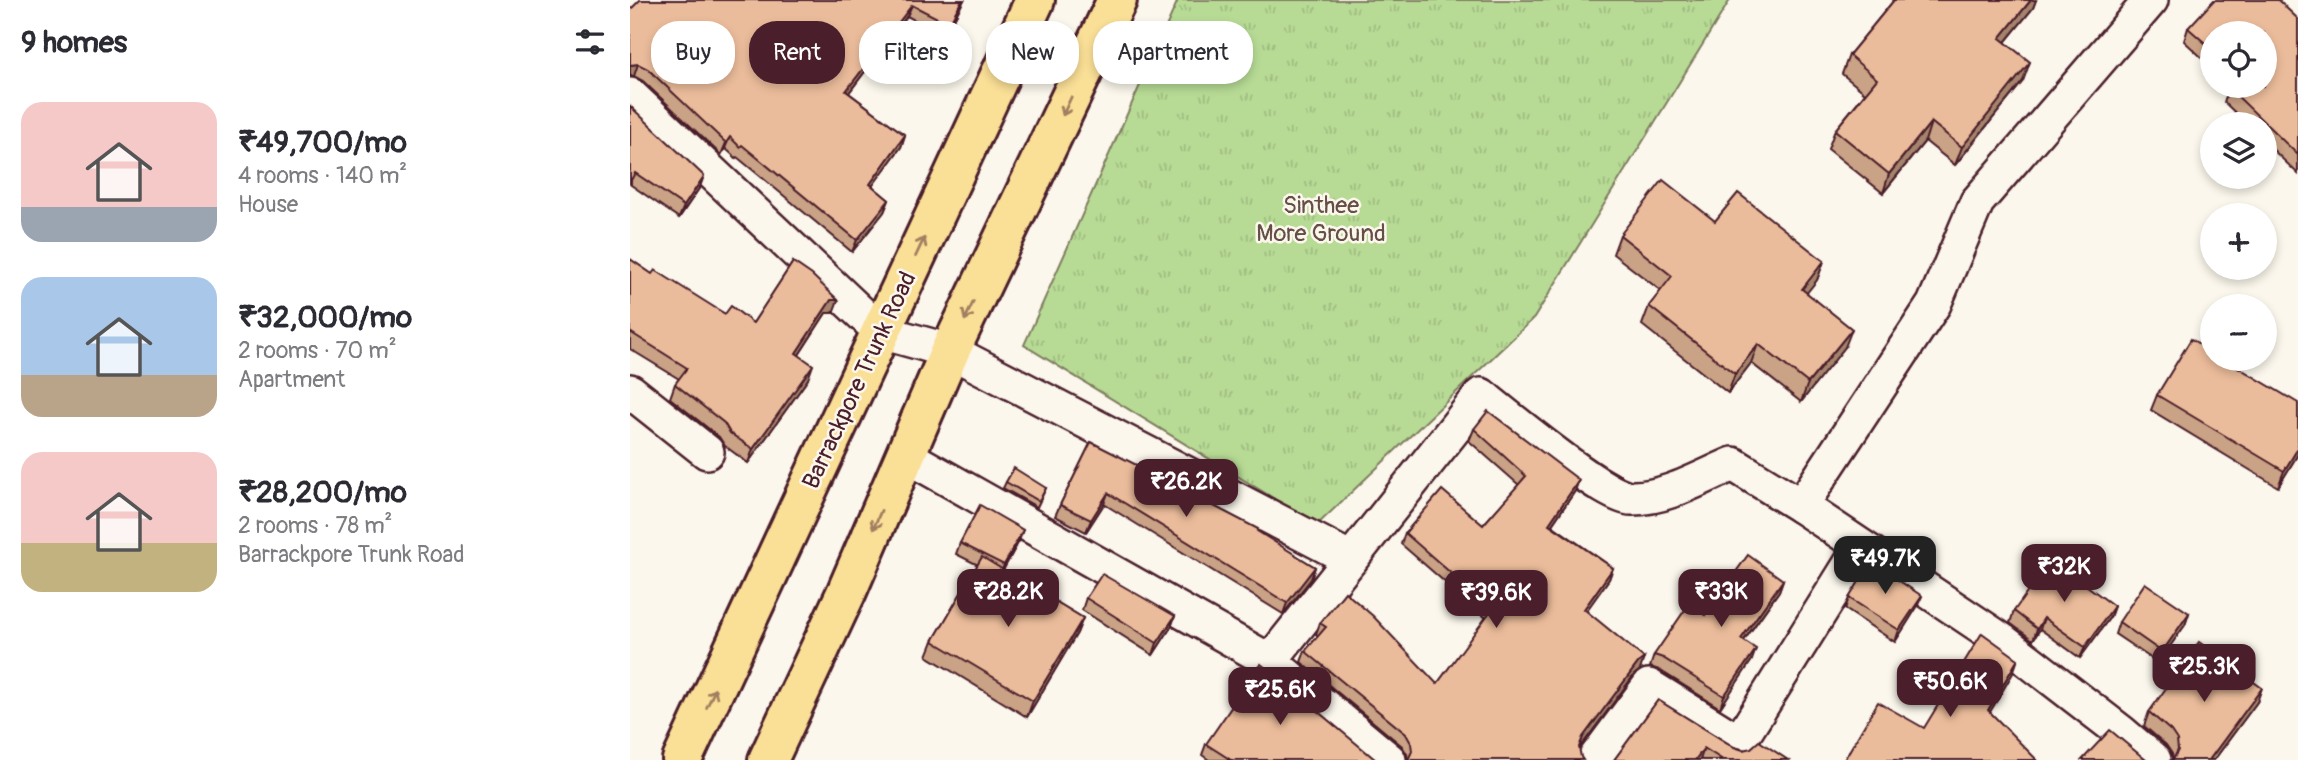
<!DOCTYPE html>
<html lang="en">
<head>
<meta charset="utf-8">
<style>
  body { margin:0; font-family:Pangolin,sans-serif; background:#f7f7f7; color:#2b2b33; height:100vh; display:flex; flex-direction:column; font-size:26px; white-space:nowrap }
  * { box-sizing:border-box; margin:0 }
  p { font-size:23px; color:#7c7c81 }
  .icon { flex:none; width:38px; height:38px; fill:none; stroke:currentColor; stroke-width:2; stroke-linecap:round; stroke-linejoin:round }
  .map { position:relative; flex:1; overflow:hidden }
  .side { display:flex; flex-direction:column; background:#fff; width:630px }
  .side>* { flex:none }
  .hud { position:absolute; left:21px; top:21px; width:665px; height:63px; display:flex; gap:14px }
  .controls { position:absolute; left:1570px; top:21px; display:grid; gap:14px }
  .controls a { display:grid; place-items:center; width:77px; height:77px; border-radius:50%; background:#fff; box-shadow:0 4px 10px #0003; font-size:35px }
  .price { position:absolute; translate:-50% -60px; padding:0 16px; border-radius:14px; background:#4a1f2b; color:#fff; font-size:23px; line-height:46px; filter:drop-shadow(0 2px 4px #0008) }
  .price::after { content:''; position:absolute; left:50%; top:42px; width:21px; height:16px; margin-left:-10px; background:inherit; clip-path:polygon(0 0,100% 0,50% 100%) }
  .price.current { background:#222; color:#fff }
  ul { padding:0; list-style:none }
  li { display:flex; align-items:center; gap:21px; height:175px; padding:0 21px }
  li span { display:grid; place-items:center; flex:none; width:196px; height:140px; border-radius:21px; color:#555 }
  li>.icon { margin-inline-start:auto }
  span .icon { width:84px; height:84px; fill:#fffc; stroke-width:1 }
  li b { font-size:30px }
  h2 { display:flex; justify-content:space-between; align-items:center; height:84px; padding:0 21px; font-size:30px }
  .chip { padding:0 24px; border-radius:28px; background:#fff; box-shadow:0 4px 10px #0003; font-size:24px; line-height:63px }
  .chip.current { background:#4a1f2b; color:#fff }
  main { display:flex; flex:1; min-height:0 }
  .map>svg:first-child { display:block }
  .park { fill:url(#park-tufts); stroke:#807d60; stroke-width:2 }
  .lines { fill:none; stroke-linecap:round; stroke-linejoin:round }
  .street-casing { stroke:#4a1f2b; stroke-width:38 }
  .primary-casing { stroke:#4a1f2b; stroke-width:44 }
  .street { stroke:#fbf7ec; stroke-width:33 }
  .primary { stroke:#fadf96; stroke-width:38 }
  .wall { fill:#caa285; stroke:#4a1f2b; stroke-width:2 }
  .shaded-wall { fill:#a4846c; stroke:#4a1f2b; stroke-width:2 }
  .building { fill:#ebbc9b; stroke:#4a1f2b; stroke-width:2 }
  .oneway { stroke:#a27f60 }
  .labels { text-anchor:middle; stroke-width:5; stroke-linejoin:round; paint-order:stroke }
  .park-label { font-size:24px; fill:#654e46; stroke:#fbf7ec }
  .street-label { font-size:24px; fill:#4a1f2b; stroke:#fbf7ec }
</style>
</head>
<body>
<main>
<section class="side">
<h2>9 homes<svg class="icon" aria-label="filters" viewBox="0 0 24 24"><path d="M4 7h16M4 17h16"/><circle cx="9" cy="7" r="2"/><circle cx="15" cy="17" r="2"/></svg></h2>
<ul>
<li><span style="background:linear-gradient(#f6c9c9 75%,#9aa5b1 0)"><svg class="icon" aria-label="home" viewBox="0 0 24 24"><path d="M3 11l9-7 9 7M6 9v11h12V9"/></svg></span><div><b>₹49,700/mo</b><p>4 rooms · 140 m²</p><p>House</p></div></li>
<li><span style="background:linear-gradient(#a9c7e8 70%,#b9a48a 0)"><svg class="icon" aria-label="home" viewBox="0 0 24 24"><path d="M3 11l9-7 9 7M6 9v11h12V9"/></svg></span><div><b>₹32,000/mo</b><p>2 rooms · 70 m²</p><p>Apartment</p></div></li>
<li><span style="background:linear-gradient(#f6c9c9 65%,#c2b280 0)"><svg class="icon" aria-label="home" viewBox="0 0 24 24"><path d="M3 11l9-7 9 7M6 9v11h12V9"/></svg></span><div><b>₹28,200/mo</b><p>2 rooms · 78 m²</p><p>Barrackpore Trunk Road</p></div></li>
</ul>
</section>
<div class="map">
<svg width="1668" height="760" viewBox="0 0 1668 760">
  <defs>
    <pattern id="park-tufts" width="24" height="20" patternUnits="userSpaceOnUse" patternTransform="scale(1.75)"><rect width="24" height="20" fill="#b7db95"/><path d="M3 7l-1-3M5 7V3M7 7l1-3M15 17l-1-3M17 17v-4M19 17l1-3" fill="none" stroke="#9fbc81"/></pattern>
  </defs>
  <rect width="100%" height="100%" fill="#fbf7ec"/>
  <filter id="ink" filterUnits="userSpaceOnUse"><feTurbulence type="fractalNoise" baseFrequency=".0143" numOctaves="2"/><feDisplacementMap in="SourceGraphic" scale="14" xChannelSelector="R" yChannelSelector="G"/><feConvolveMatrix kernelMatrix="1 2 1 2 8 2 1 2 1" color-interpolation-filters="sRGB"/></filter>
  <g filter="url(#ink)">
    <polygon class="park" points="548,0 1100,0 904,318 687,525 394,345"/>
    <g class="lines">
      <defs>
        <g id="street">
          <polyline points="1521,0 1347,202 1304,304 1171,506 1373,641 1491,732 1524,760"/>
          <path d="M 0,95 L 251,332 L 320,351 L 721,559 L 851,395 C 876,415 976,498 1001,498 C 1035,499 1072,477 1103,464 L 1171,506"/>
          <polyline points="0,391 77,452"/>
          <polyline points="275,455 640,661 759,760"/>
          <polyline points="640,661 721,559"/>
          <polyline points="964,760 1019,686 1109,742 1231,547"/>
        </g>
        <g id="primary">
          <polyline points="52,760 405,0"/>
          <polyline points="138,760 217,591 320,351 487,0"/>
        </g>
      </defs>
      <use href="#street" class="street-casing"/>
      <use href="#primary" class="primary-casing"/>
      <use href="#street" class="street"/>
      <use href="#primary" class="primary"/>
    </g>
    <g class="wall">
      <polygon points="334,0 315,36 277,16 219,93 275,135 271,147 242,186 259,200 254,212 222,252 107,157 106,158 95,148 91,155 13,81 4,76 0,10"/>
      <polygon points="1264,0 1406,0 1403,8 1375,42 1393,81 1325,165 1295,141 1253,193 1198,149 1205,130 1235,93 1212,74 1219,55"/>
      <polygon points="1668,19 1668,174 1634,141 1634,124 1617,124 1594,102 1599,88 1634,86 1582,33 1582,67 1554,41 1558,28"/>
      <polygon points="0,106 70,187 49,218 1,185"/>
      <polygon points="1085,221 1194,261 1187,280 1176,293 1215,347 1171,402 1121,363 1098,393 1012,325 1019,306 1031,291 983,254 990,235"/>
      <polygon points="0,259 22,274 95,314 123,323 163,262 203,313 196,313 169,355 178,379 118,463 95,446 89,437 40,398 45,384 49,379 0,349"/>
      <polygon points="1527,395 1668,454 1648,487 1521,410"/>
      <polygon points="844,429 945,491 922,525 983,568 979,579 956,611 1010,670 1004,675 949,748 778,760 777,754 772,746 671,662 675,651 688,636 686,634 690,623 807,684 856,618 771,544 775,533 853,525 889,485 839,441"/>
      <polygon points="461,442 627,532 685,567 681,579 653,614 474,504 456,532 425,516 430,505"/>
      <polygon points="376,482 416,488 407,507 373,488"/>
      <polygon points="389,541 373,570 453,618 447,633 397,717 297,656 303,641 348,565 326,554 330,543"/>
      <polygon points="1153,580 1149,591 1114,641 1122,660 1090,708 1029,670 1020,667 1024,655 1075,615"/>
      <polygon points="456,598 545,616 541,627 523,655 452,610"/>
      <polygon points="1219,598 1287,607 1265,642 1215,609"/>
      <polygon points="1484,606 1480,617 1450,658 1410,629 1403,640 1380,623 1384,611"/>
      <polygon points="1559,613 1555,625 1528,663 1485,634 1489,622"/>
      <polygon points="1028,700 1104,747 1158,760 1072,760 1070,759 1070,760 984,760"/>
      <polygon points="1627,702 1584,760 1541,760 1543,759 1542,754 1536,745 1514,726 1519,712"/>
      <polygon points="576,744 746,760 579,760 572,755"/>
    </g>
    <g class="shaded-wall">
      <polygon points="332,0 334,0 315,36 319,24"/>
      <polygon points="1401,0 1406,0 1403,8 1363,57 1370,38"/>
      <polygon points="282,5 277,16 211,103 216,91"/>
      <polygon points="1400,62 1393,81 1325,165 1332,147"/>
      <polygon points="8,64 4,76 0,76 0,65"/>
      <polygon points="1301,122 1295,141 1253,193 1259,174"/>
      <polygon points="275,135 271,147 235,196 240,184"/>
      <polygon points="100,137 95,148 91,155 96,143"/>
      <polygon points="74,176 70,187 49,218 54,206"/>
      <polygon points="259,200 254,212 222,252 227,240"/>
      <polygon points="1194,261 1187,280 1165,308 1172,289"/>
      <polygon points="201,300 208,300 203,313 196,313 161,367 166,353"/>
      <polygon points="1222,329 1215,347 1171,402 1178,383"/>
      <polygon points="1128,344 1121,363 1098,393 1105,374"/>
      <polygon points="183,365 178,379 118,463 123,449"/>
      <polygon points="1668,448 1668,454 1648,487 1654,471"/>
      <polygon points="949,480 945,491 915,535 919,524"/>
      <polygon points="478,493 474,504 456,532 461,520"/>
      <polygon points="393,530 389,541 370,576 374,565"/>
      <polygon points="685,567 681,579 653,614 657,603"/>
      <polygon points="983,568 979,579 950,620 954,609"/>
      <polygon points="1153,580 1149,591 1107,650 1111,639"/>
      <polygon points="1292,596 1287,607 1265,642 1269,630"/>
      <polygon points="1484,606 1480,617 1450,658 1455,647"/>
      <polygon points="1559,613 1555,625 1528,663 1532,652"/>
      <polygon points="545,616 541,627 523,655 527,643"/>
      <polygon points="453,618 447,633 397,717 403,701"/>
      <polygon points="1414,618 1410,629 1403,640 1407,629"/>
      <polygon points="1126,649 1122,660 1090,708 1094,696"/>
      <polygon points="1014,658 1010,670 1004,675 949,749 953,737 1008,663"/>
      <polygon points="1388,659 1383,673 1353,724 1358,710"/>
      <polygon points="1632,688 1627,702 1584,760 1579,760"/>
      <polygon points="1074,748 1070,760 1065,760"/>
    </g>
    <g class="building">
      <polygon points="10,0 332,0 319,24 282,5 216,91 275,135 240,184 259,200 227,240 112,145 110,147 100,137 96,143 18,69 8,64 0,65 0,10"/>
      <polygon points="1264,0 1401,0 1370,38 1400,62 1332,147 1301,122 1259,174 1205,130 1247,79 1219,55"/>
      <polygon points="1584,0 1648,0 1668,19 1668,155 1599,88 1602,86 1634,86 1634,33 1582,33 1582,49 1558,28"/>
      <polygon points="0,106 74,176 54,206 5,173 0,182"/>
      <polygon points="1033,180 1085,221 1108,193 1194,261 1172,289 1222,329 1178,383 1128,344 1105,374 1019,306 1042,276 990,235"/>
      <polygon points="0,259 22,274 25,270 95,314 101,306 123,323 163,262 182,275 208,300 201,300 166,353 183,365 123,449 100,433 94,423 45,384 57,368 0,332"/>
      <polygon points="1561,339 1582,352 1582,359 1594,359 1668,403 1668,448 1654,471 1527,395"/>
      <polygon points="858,411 949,480 919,524 983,568 954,609 1014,658 1008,663 953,737 949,747 951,757 953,760 778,760 782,751 781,743 776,734 675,651 696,627 690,623 715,592 743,616 807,684 862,609 775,533 812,490 853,525 896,476 844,429"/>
      <polygon points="461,442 542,483 546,476 584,496 580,504 628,529 627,531 685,567 657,603 478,493 461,520 430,505"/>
      <polygon points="384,468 416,488 409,501 376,482"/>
      <polygon points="350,505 393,530 374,565 330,543"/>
      <polygon points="1118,555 1153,580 1111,639 1126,649 1094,696 1033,658 1024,655 1059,604 1075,615"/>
      <polygon points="352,557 453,618 403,701 303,641"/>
      <polygon points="1421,559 1484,606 1455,647 1414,618 1407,629 1384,611"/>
      <polygon points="1241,562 1292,596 1269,630 1219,598"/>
      <polygon points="472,574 545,616 527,643 456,598"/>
      <polygon points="1515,583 1559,613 1532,652 1489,622"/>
      <polygon points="1352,633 1388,659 1358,710 1407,760 1214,760 1248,702 1294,728"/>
      <polygon points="1569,642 1632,688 1579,760 1541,760 1544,758 1548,750 1547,740 1541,731 1519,712"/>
      <polygon points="631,664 746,760 601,760 576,744"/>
      <polygon points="1028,700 1104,747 1113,750 1121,748 1129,741 1158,760 1093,760 1074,748 1065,760 984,760"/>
      <polygon points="1480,730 1516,760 1452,760"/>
    </g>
    <defs><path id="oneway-shaft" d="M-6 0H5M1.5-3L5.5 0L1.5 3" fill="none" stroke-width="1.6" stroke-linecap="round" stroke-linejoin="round" transform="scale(1.75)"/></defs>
    <g class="oneway">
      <use href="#oneway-shaft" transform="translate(437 106) rotate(115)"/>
      <use href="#oneway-shaft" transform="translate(290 247) rotate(-65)"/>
      <use href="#oneway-shaft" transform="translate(339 311) rotate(115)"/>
      <use href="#oneway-shaft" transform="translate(247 520) rotate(113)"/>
      <use href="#oneway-shaft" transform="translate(81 698) rotate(-65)"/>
    </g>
  </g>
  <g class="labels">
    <g class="park-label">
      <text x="691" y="213">Sinthee<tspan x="691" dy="28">More Ground</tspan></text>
    </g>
    <g class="street-label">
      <text transform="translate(229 380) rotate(-65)" y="8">Barrackpore Trunk Road</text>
    </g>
  </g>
</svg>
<div class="controls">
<a><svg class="icon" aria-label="locate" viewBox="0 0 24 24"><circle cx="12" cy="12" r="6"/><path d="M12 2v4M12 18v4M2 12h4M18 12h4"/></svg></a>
<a><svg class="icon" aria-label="layers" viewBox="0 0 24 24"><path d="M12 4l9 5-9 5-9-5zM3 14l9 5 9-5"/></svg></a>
<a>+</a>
<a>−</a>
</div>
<b class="price" style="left:556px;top:519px">₹26.2K</b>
<b class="price current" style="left:1255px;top:596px">₹49.7K</b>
<b class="price" style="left:1434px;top:604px">₹32K</b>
<b class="price" style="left:378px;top:629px">₹28.2K</b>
<b class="price" style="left:1091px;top:629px">₹33K</b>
<b class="price" style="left:866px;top:630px">₹39.6K</b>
<b class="price" style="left:1574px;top:704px">₹25.3K</b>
<b class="price" style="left:1320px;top:719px">₹50.6K</b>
<b class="price" style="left:650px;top:727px">₹25.6K</b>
<div class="hud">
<a class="chip">Buy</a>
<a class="chip current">Rent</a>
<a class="chip">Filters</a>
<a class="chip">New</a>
<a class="chip">Apartment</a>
</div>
</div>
</main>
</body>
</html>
